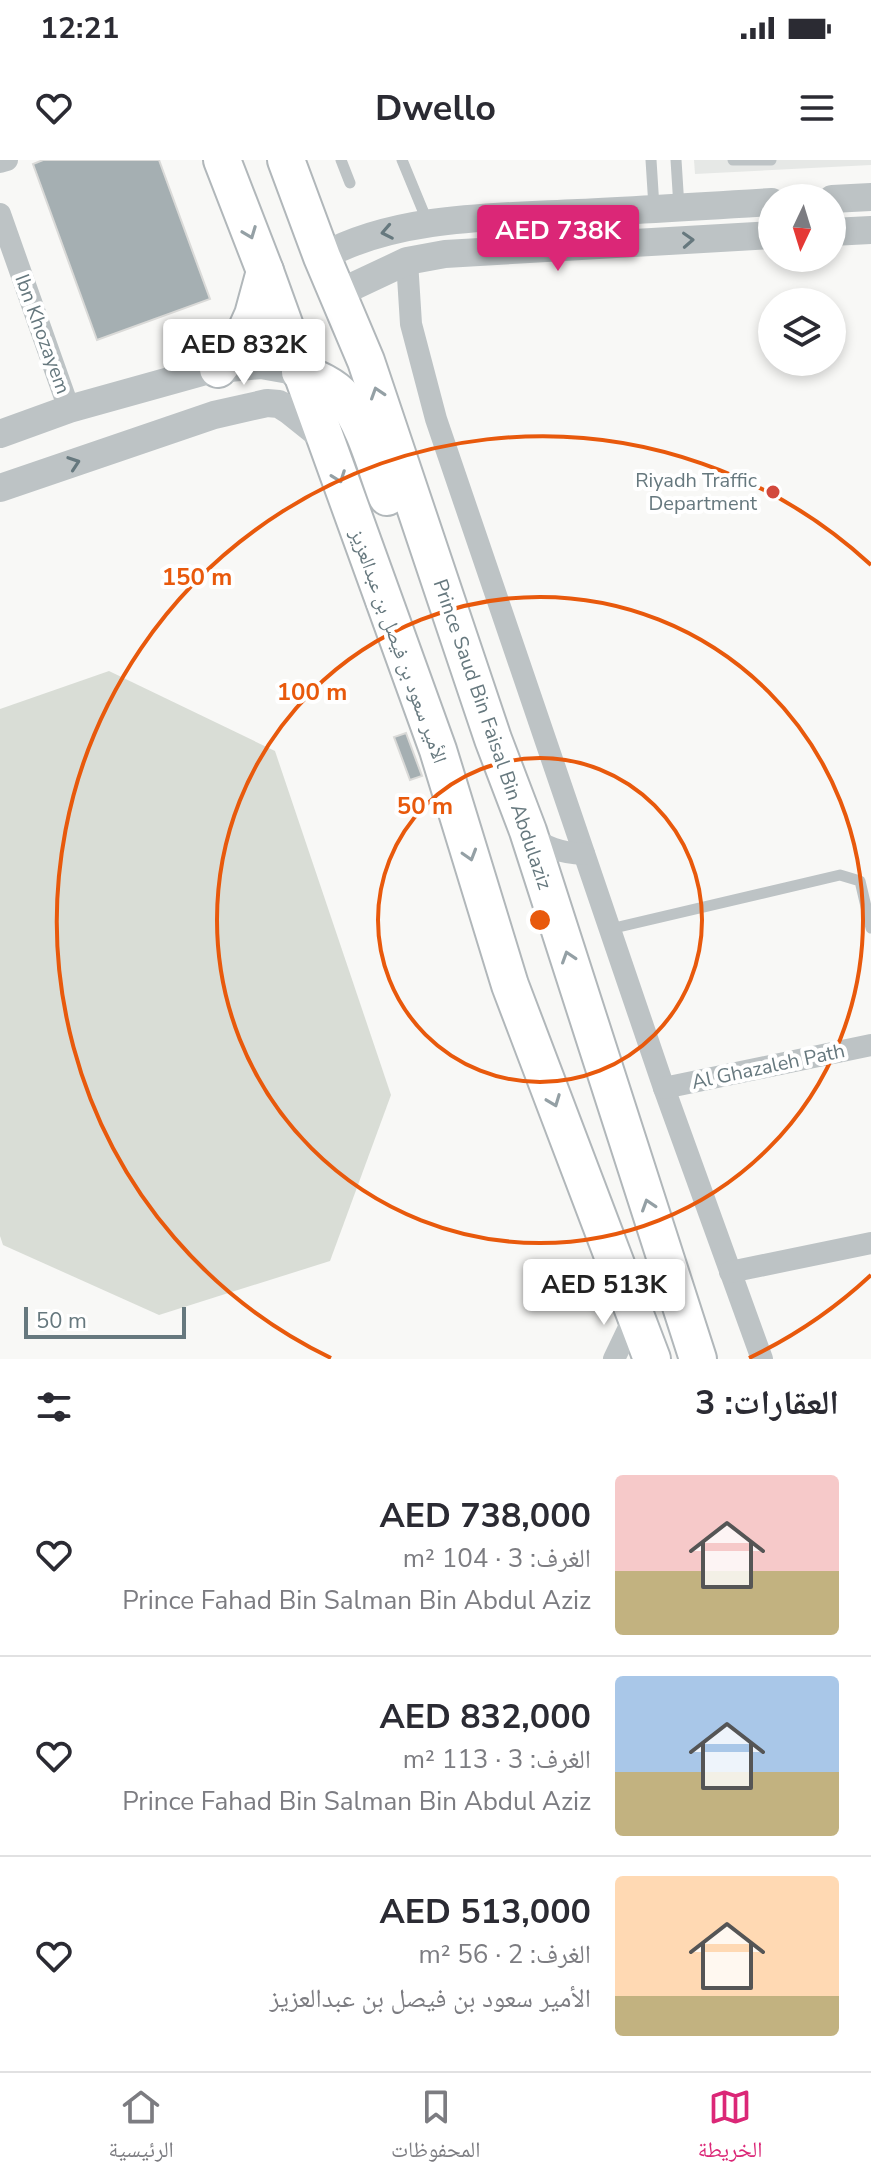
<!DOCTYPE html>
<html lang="ar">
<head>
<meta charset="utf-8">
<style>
  body { margin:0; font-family:"Nunito Sans","Noto Naskh Arabic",sans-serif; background:#f2f2f3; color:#2b2b33; direction:rtl; height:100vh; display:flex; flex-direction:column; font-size:30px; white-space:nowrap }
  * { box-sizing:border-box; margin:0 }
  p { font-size:26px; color:#7c7c81 }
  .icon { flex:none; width:44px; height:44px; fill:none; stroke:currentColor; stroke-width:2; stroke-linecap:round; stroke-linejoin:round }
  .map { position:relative; height:1199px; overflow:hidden; direction:ltr }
  .sheet { display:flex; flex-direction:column; background:#fff; flex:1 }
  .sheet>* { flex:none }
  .needle { width:52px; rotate:184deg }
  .tools { position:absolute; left:758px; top:24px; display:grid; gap:16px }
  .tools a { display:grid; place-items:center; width:88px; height:88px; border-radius:50%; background:#fff; box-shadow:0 4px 12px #0003; font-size:40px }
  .scale { position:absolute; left:24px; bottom:20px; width:162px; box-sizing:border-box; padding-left:8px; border:4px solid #66787e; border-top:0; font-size:22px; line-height:28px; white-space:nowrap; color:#66787e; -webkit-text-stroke:6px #fff; paint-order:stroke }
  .price { position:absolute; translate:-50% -68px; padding:0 18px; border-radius:8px; background:#fff; color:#222; font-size:26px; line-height:52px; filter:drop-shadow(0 2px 4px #0008) }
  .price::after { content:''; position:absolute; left:50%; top:48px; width:24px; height:18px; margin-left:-12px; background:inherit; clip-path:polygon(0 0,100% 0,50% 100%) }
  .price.on { background:#db2777; color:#fff }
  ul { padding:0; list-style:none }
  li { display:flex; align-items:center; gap:24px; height:200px; padding:0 32px }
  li+li { border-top:2px solid #e1e1e2 }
  li span { display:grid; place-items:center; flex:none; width:224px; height:160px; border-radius:8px; color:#555 }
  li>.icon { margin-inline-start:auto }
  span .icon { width:96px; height:96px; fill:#fffc; stroke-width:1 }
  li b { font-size:34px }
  h2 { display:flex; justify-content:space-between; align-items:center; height:96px; padding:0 32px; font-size:34px }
  .status { display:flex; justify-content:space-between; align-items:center; height:56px; padding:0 40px; background:#fff; direction:ltr }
  .status svg { height:22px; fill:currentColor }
  header { display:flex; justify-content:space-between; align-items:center; height:104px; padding:0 32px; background:#fff; font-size:36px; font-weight:700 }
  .dock { display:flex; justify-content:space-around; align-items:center; height:112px; border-top:2px solid #e1e1e2; background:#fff; font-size:22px; color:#7c7c81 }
  .dock a { display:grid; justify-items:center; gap:4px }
  .dock .on { color:#db2777 }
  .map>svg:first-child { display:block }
  .built { fill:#e6e8e6 }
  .green { fill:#d9ddd6 }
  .building { fill:#a5afb2; stroke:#dadad8; stroke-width:2 }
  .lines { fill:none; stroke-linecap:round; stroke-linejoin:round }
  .primary-casing { stroke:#b1b7ba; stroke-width:40 }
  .service { stroke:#bdc3c5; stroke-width:11 }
  .minor { stroke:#bdc3c5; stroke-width:22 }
  .tertiary { stroke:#bdc3c5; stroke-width:28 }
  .primary { stroke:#fff; stroke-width:36 }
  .oneway { stroke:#66787e }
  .oneway2 { stroke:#94a0a5 }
  .ring { fill:none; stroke:#e8590c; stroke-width:4 }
  .poi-dot { fill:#d2483c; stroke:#fff; stroke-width:3 }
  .labels { text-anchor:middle; stroke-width:8; stroke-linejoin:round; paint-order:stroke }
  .street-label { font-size:20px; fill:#66787e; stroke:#fff }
  .poi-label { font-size:20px; fill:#66787e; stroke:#fff; text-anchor:end }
  .centre { fill:#e8590c; stroke:#fff; stroke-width:4 }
  .ring-label { font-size:24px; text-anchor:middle; font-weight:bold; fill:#e8590c; stroke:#fff; stroke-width:8; stroke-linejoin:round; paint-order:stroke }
</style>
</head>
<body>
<div class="status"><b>12:21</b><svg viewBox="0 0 49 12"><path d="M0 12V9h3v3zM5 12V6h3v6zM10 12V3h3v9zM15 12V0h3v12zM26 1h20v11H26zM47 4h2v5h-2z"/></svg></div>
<header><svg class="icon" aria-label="menu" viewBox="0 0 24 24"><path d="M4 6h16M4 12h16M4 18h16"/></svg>Dwello<svg class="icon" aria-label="heart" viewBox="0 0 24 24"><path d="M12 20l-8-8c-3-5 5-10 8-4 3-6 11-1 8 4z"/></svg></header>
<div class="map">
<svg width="871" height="1199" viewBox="0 0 871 1199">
  <rect width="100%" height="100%" fill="#f8f8f6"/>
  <polygon class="built" points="694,0 871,0 871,5 695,14"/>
  <polygon class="green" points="109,511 275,591 391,935 330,1101 159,1155 3,1085 0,1076 0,549"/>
  <g class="building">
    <polygon points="43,0 159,0 210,139 97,180 33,4"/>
    <polygon points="406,573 422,616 410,620 394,577"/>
  </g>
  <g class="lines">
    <defs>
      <g id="primary">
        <polyline points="222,0 265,111 438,590 510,825 652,1199"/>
        <polyline points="286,0 322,97 366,201 493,579 528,671 698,1199"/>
        <polyline points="218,209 244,175 253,155 265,111"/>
        <path d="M 300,212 C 315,218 333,225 344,238 C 365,265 375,305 387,337"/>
      </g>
    </defs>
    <use href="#primary" class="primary-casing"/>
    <g class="service">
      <polyline points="341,0 350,23"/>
      <polyline points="402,0 428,63"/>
      <polyline points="651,0 654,47"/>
      <polyline points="676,0 679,47"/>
      <polyline points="733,0 771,0"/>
      <polyline points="610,769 840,715 860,721 871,768"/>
    </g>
    <g class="minor">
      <polyline points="0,2 7,0"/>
      <polyline points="0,54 69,249"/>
      <polyline points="407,101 411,164 436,259 664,928 762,1199"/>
      <path d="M 528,672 C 543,688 562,693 584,694"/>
      <polyline points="664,928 871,885"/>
      <polyline points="730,1112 871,1083"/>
      <polyline points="614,1199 635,1155"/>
    </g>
    <g class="tertiary">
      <polyline points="832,39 871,37"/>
      <polyline points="832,72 871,70"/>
      <path d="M 322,97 C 395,56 495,57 578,53 C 642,50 707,46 772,42"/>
      <polyline points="339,133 407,101 445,94 772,75"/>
      <polyline points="0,274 69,249 209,210 261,205 300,212"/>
      <polyline points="0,328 214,255 267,243 279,244 290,251 325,279"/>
    </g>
    <use href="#primary" class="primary"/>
  </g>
  <defs><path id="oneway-chevron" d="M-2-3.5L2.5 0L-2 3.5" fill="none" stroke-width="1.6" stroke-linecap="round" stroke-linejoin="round" transform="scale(2)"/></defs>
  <g class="oneway">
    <use href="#oneway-chevron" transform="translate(387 72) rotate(169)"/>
    <use href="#oneway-chevron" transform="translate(688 80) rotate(-3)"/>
    <use href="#oneway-chevron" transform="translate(74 303) rotate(-19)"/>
  </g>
  <g class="oneway2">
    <use href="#oneway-chevron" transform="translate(250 73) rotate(69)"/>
    <use href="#oneway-chevron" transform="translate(377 233) rotate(-108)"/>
    <use href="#oneway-chevron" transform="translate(339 317) rotate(70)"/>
    <use href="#oneway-chevron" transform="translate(470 695) rotate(73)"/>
    <use href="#oneway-chevron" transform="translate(568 797) rotate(-108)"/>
    <use href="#oneway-chevron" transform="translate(554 941) rotate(69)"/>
    <use href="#oneway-chevron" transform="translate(648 1045) rotate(-108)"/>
  </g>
  <g class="ring">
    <circle cx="540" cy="760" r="162"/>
    <circle cx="540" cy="760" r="323"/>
    <path d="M871 1115A485 485 0 0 1 749 1198M331 1198A485 485 0 1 1 871 405"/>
  </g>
  <circle class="poi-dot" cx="773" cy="332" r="8"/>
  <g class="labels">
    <g class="street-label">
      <text transform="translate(43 174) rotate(70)" y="7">Ibn Khozayem</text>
      <text transform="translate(399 486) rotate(70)" y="7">الأمير سعود بن فيصل بن عبدالعزيز</text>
      <text transform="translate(493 574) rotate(71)" y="7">Prince Saud Bin Faisal Bin Abdulaziz</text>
      <text transform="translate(768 906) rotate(-12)" y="7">Al Ghazaleh Path</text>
    </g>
    <g class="poi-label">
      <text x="757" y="327">Riyadh Traffic<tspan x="757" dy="23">Department</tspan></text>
    </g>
  </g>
  <circle cx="540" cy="760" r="12" class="centre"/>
  <g class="ring-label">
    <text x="197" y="425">150 m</text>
    <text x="312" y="540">100 m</text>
    <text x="425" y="654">50 m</text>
  </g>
</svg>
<div class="tools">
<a><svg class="needle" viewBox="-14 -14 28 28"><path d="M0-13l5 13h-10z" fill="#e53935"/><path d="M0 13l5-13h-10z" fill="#7c7c81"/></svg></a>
<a><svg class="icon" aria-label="layers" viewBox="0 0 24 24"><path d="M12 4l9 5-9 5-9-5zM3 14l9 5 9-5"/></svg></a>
</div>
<div class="scale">50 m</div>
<b class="price on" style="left:558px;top:113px">AED 738K</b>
<b class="price" style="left:244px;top:227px">AED 832K</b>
<b class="price" style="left:604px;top:1167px">AED 513K</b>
</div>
<section class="sheet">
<h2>العقارات: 3<svg class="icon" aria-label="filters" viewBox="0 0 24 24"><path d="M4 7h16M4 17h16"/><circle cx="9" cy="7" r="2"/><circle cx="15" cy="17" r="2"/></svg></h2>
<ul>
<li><span style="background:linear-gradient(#f6c9c9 60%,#c2b280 0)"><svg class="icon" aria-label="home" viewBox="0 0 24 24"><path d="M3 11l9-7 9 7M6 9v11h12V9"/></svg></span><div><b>AED 738,000</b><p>الغرف: 3 · 104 m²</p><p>Prince Fahad Bin Salman Bin Abdul Aziz</p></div><svg class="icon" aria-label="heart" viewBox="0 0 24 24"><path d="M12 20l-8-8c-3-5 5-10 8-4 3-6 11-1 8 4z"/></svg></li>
<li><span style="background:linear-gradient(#a9c7e8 60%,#c2b280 0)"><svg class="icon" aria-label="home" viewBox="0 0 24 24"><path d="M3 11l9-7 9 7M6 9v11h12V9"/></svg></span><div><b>AED 832,000</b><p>الغرف: 3 · 113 m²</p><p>Prince Fahad Bin Salman Bin Abdul Aziz</p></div><svg class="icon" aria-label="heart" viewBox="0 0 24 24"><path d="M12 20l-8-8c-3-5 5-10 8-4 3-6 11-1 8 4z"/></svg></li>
<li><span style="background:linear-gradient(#ffd9b3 75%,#c2b280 0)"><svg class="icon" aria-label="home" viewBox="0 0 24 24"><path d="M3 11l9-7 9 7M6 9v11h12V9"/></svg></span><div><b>AED 513,000</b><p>الغرف: 2 · 56 m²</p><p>الأمير سعود بن فيصل بن عبدالعزيز</p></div><svg class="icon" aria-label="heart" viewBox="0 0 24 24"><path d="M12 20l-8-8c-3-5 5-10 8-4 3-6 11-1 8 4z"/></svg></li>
</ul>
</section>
<nav class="dock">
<a class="on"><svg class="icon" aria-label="map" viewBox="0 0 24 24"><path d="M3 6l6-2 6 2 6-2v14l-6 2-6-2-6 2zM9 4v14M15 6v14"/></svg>الخريطة</a>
<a><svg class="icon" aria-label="saved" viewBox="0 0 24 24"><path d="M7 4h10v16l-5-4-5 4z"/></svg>المحفوظات</a>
<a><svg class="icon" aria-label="home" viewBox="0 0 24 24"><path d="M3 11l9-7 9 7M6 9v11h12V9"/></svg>الرئيسية</a>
</nav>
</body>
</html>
